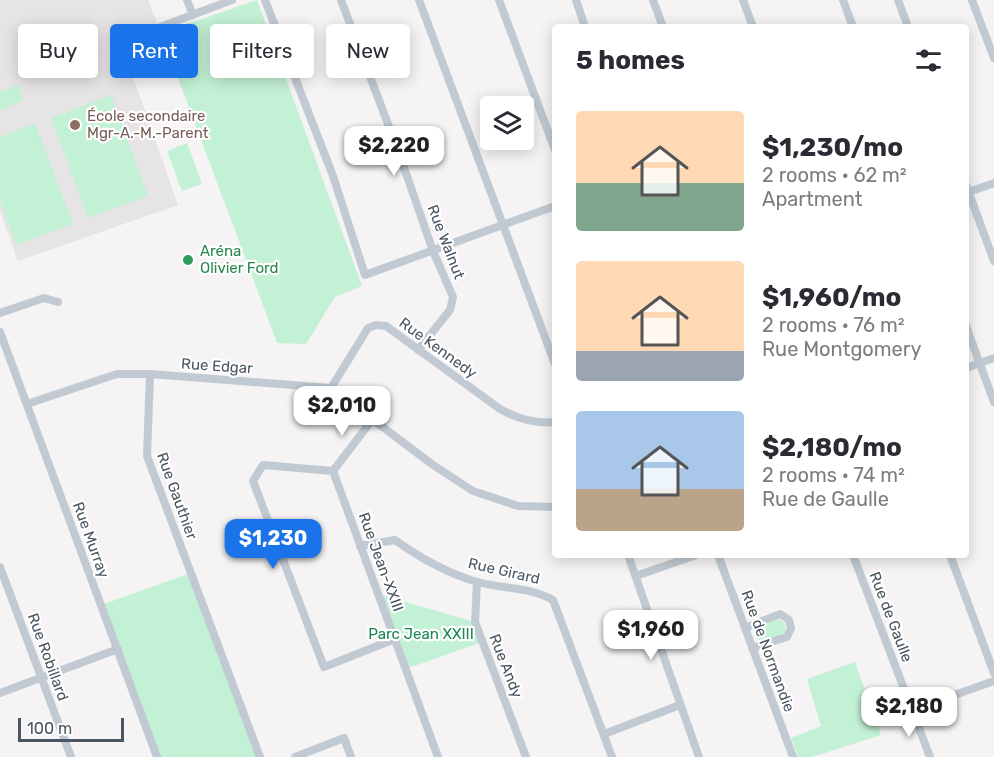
<!DOCTYPE html>
<html lang="en">
<head>
<meta charset="utf-8">
<style>
  body { margin:0; font-family:Rubik,sans-serif; background:#f7f7f7; color:#2b2b33; height:100vh; display:flex; flex-direction:column; font-size:22px; white-space:nowrap }
  * { box-sizing:border-box; margin:0 }
  p { font-size:20px; color:#7c7c81 }
  .icon { flex:none; width:33px; height:33px; fill:none; stroke:currentColor; stroke-width:2; stroke-linecap:round; stroke-linejoin:round }
  .map { position:relative; flex:1; overflow:hidden }
  .side { position:absolute; left:552px; top:24px; width:417px; height:534px; display:flex; flex-direction:column; background:#fff; border-radius:6px; box-shadow:0 3px 15px #0003 }
  .side>* { flex:none }
  .top-card { position:absolute; left:18px; top:24px; width:444px; height:54px; display:flex; gap:12px }
  .controls { position:absolute; left:480px; top:96px; display:grid; gap:12px }
  .controls a { display:grid; place-items:center; width:54px; height:54px; border-radius:6px; background:#fff; box-shadow:0 3px 15px #0003; font-size:30px }
  .scale { position:absolute; left:18px; bottom:15px; width:106px; box-sizing:border-box; padding-left:6px; border:3px solid #4a5661; border-top:0; font-size:16px; line-height:21px; white-space:nowrap; color:#4a5661; -webkit-text-stroke:4px #fff; paint-order:stroke }
  .price { position:absolute; translate:-50% -51px; padding:0 14px; border-radius:12px; background:#fff; color:#222; font-size:20px; line-height:39px; filter:drop-shadow(0 2px 3px #0008) }
  .price::after { content:''; position:absolute; left:50%; top:36px; width:18px; height:14px; margin-left:-9px; background:inherit; clip-path:polygon(0 0,100% 0,50% 100%) }
  .price.on { background:#1a73e8; color:#fff }
  ul { padding:0; list-style:none }
  li { display:flex; align-items:center; gap:18px; height:150px; padding:0 24px }
  li span { display:grid; place-items:center; flex:none; width:168px; height:120px; border-radius:6px; color:#555 }
  li>.icon { margin-inline-start:auto }
  span .icon { width:72px; height:72px; fill:#fffc; stroke-width:1 }
  li b { font-size:26px }
  h2 { display:flex; justify-content:space-between; align-items:center; height:72px; padding:0 24px; font-size:26px }
  .tag { padding:0 21px; border-radius:6px; background:#fff; box-shadow:0 3px 15px #0003; font-size:21px; line-height:54px }
  .tag.on { background:#1a73e8; color:#fff }
  .map>svg:first-child { display:block }
  .education { fill:#e6e4e5 }
  .green { fill:#c3f1d5 }
  .lines { fill:none; stroke-linecap:round; stroke-linejoin:round }
  .minor { stroke:#c1cad2; stroke-width:8 }
  .education-dot { fill:#8d6e63; stroke:#fff; stroke-width:2 }
  .leisure-dot { fill:#2e9e5b; stroke:#fff; stroke-width:2 }
  .labels { text-anchor:middle; stroke-width:4.5; stroke-linejoin:round; paint-order:stroke }
  .education-label { font-size:15px; fill:#785e54; stroke:#fff; text-anchor:start }
  .street-label { font-size:15px; fill:#4a5661; stroke:#fff }
  .leisure-label { font-size:15px; fill:#27864d; stroke:#fff; text-anchor:start }
  .park-label { font-size:15px; fill:#17864f; stroke:#fff }
</style>
</head>
<body>
<div class="map">
<svg width="994" height="757" viewBox="0 0 994 757">
  <rect width="100%" height="100%" fill="#f5f3f3"/>
  <polygon class="education" points="0,0 148,0 159,27 122,45 178,205 18,261 0,211"/>
  <g class="green">
    <polygon points="257,0 362,286 335,297 306,344 277,343 160,30 196,21"/>
    <polygon points="18,85 24,100 0,110 0,92"/>
    <polygon points="111,95 148,196 88,218 51,118"/>
    <polygon points="35,123 73,224 16,245 0,201 0,137"/>
    <polygon points="187,143 202,184 182,191 167,151"/>
    <polygon points="191,573 260,757 158,757 101,605"/>
    <polygon points="378,594 475,622 482,642 406,669"/>
    <path d="M 776,619 C 783,620 787,624 785,631 L 782,635 L 761,641 L 758,640 L 754,634 L 757,627 Z"/>
    <polygon points="855,662 881,735 812,757 798,757 791,738 821,726 807,679"/>
  </g>
  <g class="lines">
    <g class="minor">
      <polyline points="187,0 193,15"/>
      <polyline points="265,0 333,176 365,275 555,206"/>
      <polyline points="341,0 399,153 433,251 453,297 450,310 418,350"/>
      <polyline points="419,0 555,364"/>
      <polyline points="499,0 555,150"/>
      <polyline points="576,0 585,27"/>
      <polyline points="653,0 663,27"/>
      <polyline points="743,0 753,27"/>
      <polyline points="843,0 853,27"/>
      <polyline points="898,0 908,27"/>
      <polyline points="972,0 994,58"/>
      <polyline points="136,36 232,0"/>
      <polyline points="966,185 994,261"/>
      <polyline points="969,192 994,183"/>
      <polyline points="0,313 44,298 58,302"/>
      <polyline points="966,326 994,402"/>
      <polyline points="0,332 157,757"/>
      <polyline points="966,368 994,358"/>
      <polyline points="150,374 147,456 260,757"/>
      <path d="M 331,388 L 368,328 L 376,325 L 386,326 L 500,409 C 516,418 536,424 555,422"/>
      <polyline points="27,404 117,374 150,374 331,388 433,465 473,491 518,506 555,507"/>
      <polyline points="333,471 263,465 253,481 324,667 395,639"/>
      <polyline points="333,471 438,757"/>
      <polyline points="333,471 372,420"/>
      <path d="M 360,546 L 395,540 C 420,558 447,573 477,582 C 503,589 530,587 553,600 L 612,757"/>
      <polyline points="628,555 699,757"/>
      <polyline points="718,555 793,757"/>
      <polyline points="853,555 930,757"/>
      <polyline points="950,555 994,673"/>
      <polyline points="0,567 71,757"/>
      <polyline points="636,576 696,555"/>
      <polyline points="477,582 475,622 526,757"/>
      <polyline points="745,628 780,614 789,620 791,628 787,637 752,648"/>
      <polyline points="0,693 118,649"/>
      <polyline points="912,710 994,681"/>
      <polyline points="604,734 680,705"/>
      <polyline points="295,757 344,738 351,757"/>
    </g>
  </g>
  <circle class="education-dot" cx="75" cy="125" r="6"/>
  <circle class="leisure-dot" cx="188" cy="260" r="6"/>
  <g class="labels">
    <g class="education-label">
      <text x="87" y="121">École secondaire<tspan x="87" dy="17">Mgr-A.-M.-Parent</tspan></text>
    </g>
    <g class="street-label">
      <text transform="translate(446 242) rotate(69)" y="5">Rue Walnut</text>
      <text transform="translate(438 348) rotate(36)" y="5">Rue Kennedy</text>
      <text transform="translate(217 366) rotate(4)" y="5">Rue Edgar</text>
      <text transform="translate(177 496) rotate(70)" y="5">Rue Gauthier</text>
      <text transform="translate(91 540) rotate(70)" y="5">Rue Murray</text>
      <text transform="translate(381 562) rotate(70)" y="5">Rue Jean-XXIII</text>
      <text transform="translate(504 571) rotate(13)" y="5">Rue Girard</text>
      <text transform="translate(891 617) rotate(69)" y="5">Rue de Gaulle</text>
      <text transform="translate(768 651) rotate(70)" y="5">Rue de Normandie</text>
      <text transform="translate(48 657) rotate(70)" y="5">Rue Robillard</text>
      <text transform="translate(506 666) rotate(69)" y="5">Rue Andy</text>
    </g>
    <g class="leisure-label">
      <text x="200" y="256">Aréna<tspan x="200" dy="17">Olivier Ford</tspan></text>
    </g>
    <g class="park-label">
      <text x="421" y="639">Parc Jean XXIII</text>
    </g>
  </g>
</svg>
<div class="controls">
<a><svg class="icon" aria-label="layers" viewBox="0 0 24 24"><path d="M12 4l9 5-9 5-9-5zM3 14l9 5 9-5"/></svg></a>
</div>
<div class="scale">100 m</div>
<b class="price" style="left:394px;top:177px">$2,220</b>
<b class="price" style="left:342px;top:437px">$2,010</b>
<b class="price on" style="left:273px;top:570px">$1,230</b>
<b class="price" style="left:651px;top:661px">$1,960</b>
<b class="price" style="left:909px;top:738px">$2,180</b>
<div class="top-card">
<a class="tag">Buy</a>
<a class="tag on">Rent</a>
<a class="tag">Filters</a>
<a class="tag">New</a>
</div>
<section class="side">
<h2>5 homes<svg class="icon" aria-label="filters" viewBox="0 0 24 24"><path d="M4 7h16M4 17h16"/><circle cx="9" cy="7" r="2"/><circle cx="15" cy="17" r="2"/></svg></h2>
<ul>
<li><span style="background:linear-gradient(#ffd9b3 60%,#7fa58c 0)"><svg class="icon" aria-label="home" viewBox="0 0 24 24"><path d="M3 11l9-7 9 7M6 9v11h12V9"/></svg></span><div><b>$1,230/mo</b><p>2 rooms · 62 m²</p><p>Apartment</p></div></li>
<li><span style="background:linear-gradient(#ffd9b3 75%,#9aa5b1 0)"><svg class="icon" aria-label="home" viewBox="0 0 24 24"><path d="M3 11l9-7 9 7M6 9v11h12V9"/></svg></span><div><b>$1,960/mo</b><p>2 rooms · 76 m²</p><p>Rue Montgomery</p></div></li>
<li><span style="background:linear-gradient(#a9c7e8 65%,#b9a48a 0)"><svg class="icon" aria-label="home" viewBox="0 0 24 24"><path d="M3 11l9-7 9 7M6 9v11h12V9"/></svg></span><div><b>$2,180/mo</b><p>2 rooms · 74 m²</p><p>Rue de Gaulle</p></div></li>
</ul>
</section>
</div>
</body>
</html>
